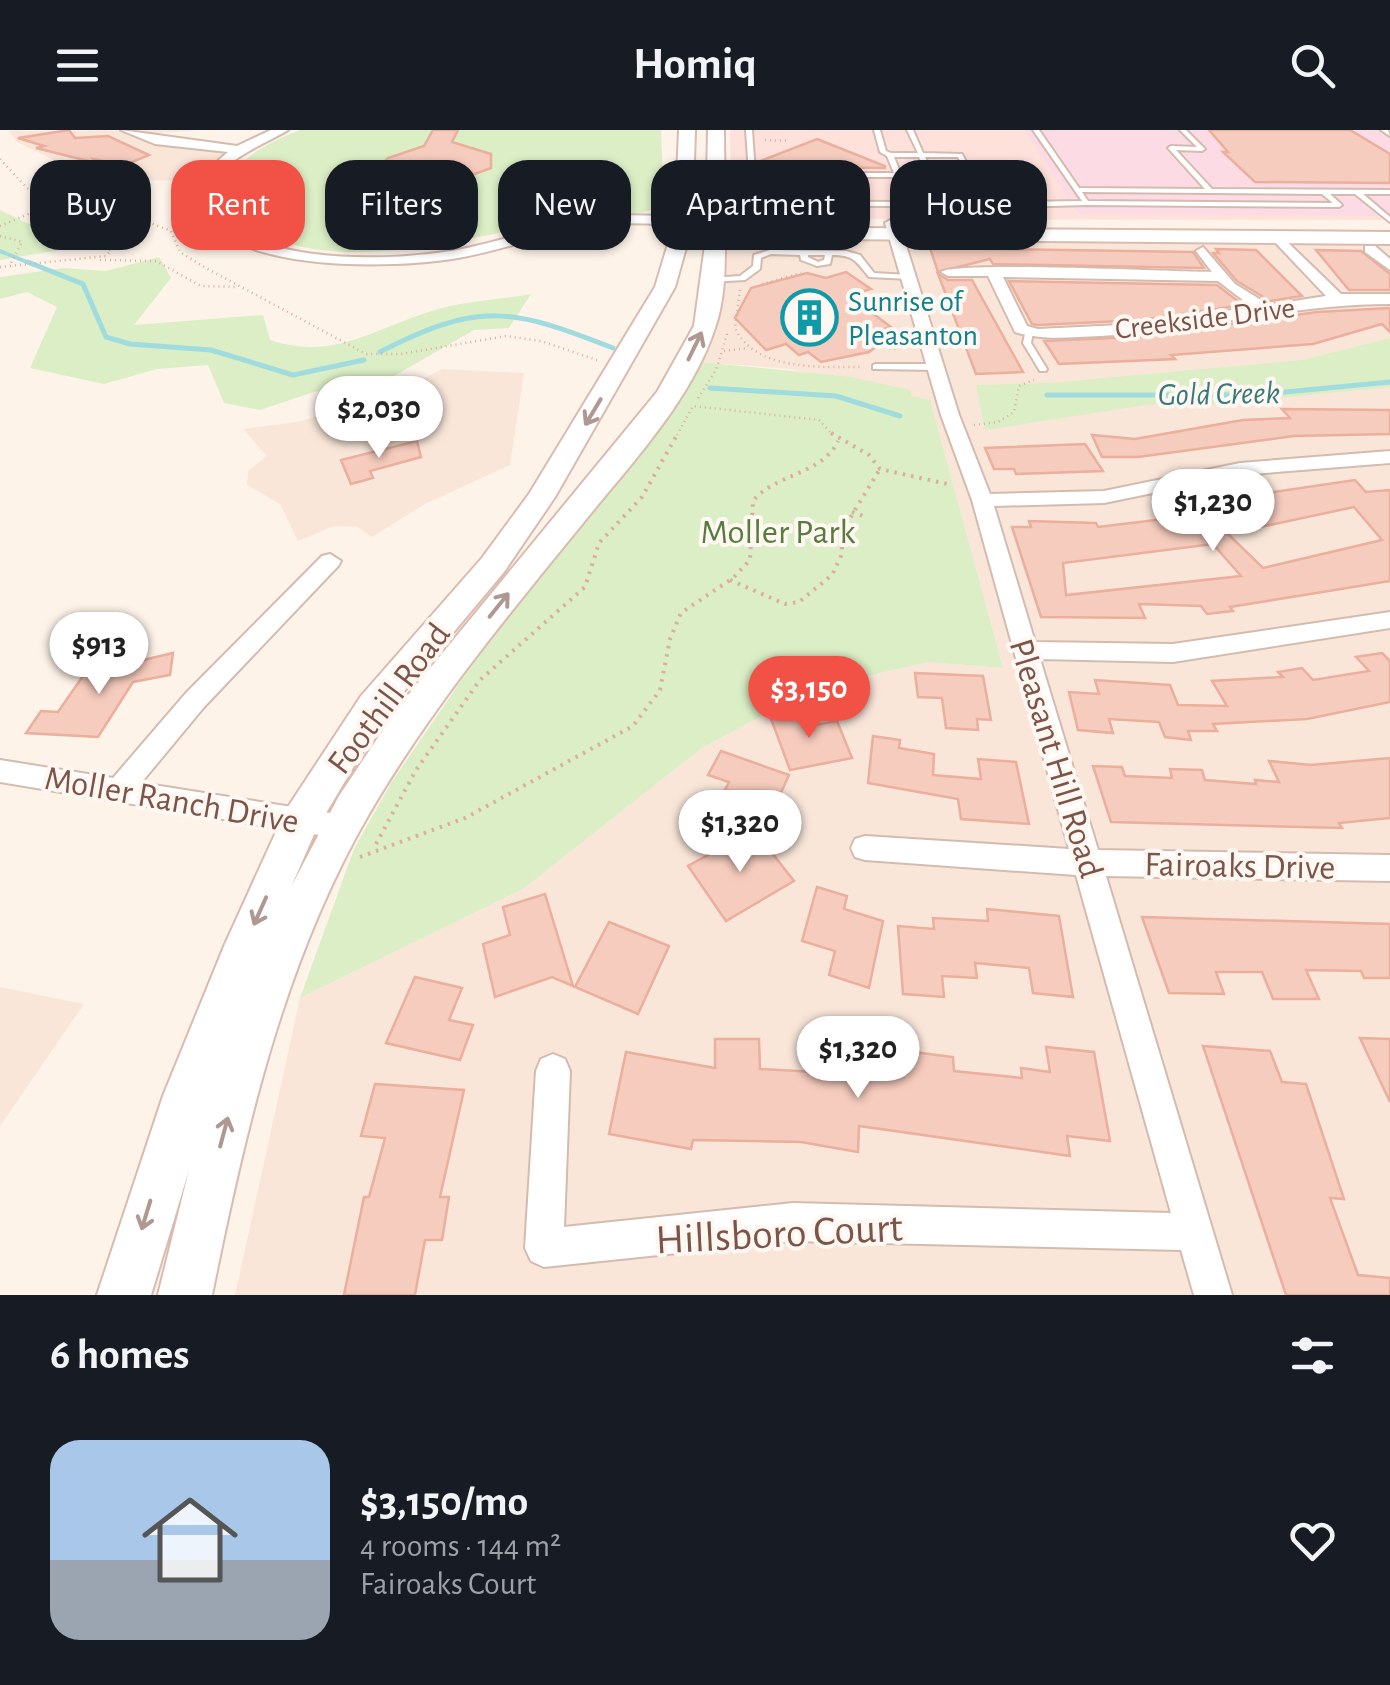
<!DOCTYPE html>
<html lang="en">
<head>
<meta charset="utf-8">
<style>
  body { margin:0; font-family:"Alegreya Sans",sans-serif; background:#242831; color:#f1f3f6; height:100vh; display:flex; flex-direction:column; font-size:38px; white-space:nowrap }
  * { box-sizing:border-box; margin:0 }
  p { font-size:32px; color:#9ea1a6 }
  .icon { flex:none; width:55px; height:55px; fill:none; stroke:currentColor; stroke-width:2; stroke-linecap:round; stroke-linejoin:round }
  .map { position:relative; height:1165px; overflow:hidden }
  .drawer { display:flex; flex-direction:column; background:#171b24; flex:1 }
  .drawer>* { flex:none }
  .guide { position:absolute; left:30px; top:30px; width:1330px; height:90px; display:flex; gap:20px }
  .price { position:absolute; translate:-50% -85px; padding:0 22px; border-radius:35px; background:#fff; color:#222; font-size:32px; line-height:65px; filter:drop-shadow(0 2px 5px #0008) }
  .price::after { content:''; position:absolute; left:50%; top:60px; width:30px; height:22px; margin-left:-15px; background:inherit; clip-path:polygon(0 0,100% 0,50% 100%) }
  .price.current { background:#f15245; color:#fff }
  ul { padding:0; list-style:none }
  li { display:flex; align-items:center; gap:30px; height:250px; padding:0 50px }
  li span { display:grid; place-items:center; flex:none; width:280px; height:200px; border-radius:30px; color:#555 }
  li>.icon { margin-inline-start:auto }
  span .icon { width:120px; height:120px; fill:#fffc; stroke-width:1 }
  li b { font-size:42px }
  h2 { display:flex; justify-content:space-between; align-items:center; height:120px; padding:0 50px; font-size:42px }
  .pill { padding:0 35px; border-radius:30px; background:#171b24; box-shadow:0 2px 8px #0004; font-size:35px; line-height:90px }
  .pill.current { background:#f15245; color:#fff }
  header { display:flex; justify-content:space-between; align-items:center; height:130px; padding:0 50px; background:#171b24; font-size:45px; font-weight:700 }
  .map>svg:first-child { display:block }
  .residential { fill:#f9e6d9 }
  .commercial { fill:#ffe1dc }
  .medical { fill:#fddbe4 }
  .green { fill:#dbeec5 }
  .lines { fill:none; stroke-linecap:round; stroke-linejoin:round }
  .stream-far1 { stroke:#a0dcdd; stroke-width:4 }
  .stream { stroke:#a0dcdd; stroke-width:5 }
  .building { fill:#f6ccbe; stroke:#eaaf9d; stroke-width:2.5; fill-rule:evenodd }
  .lane-casing { stroke:#d4bbaf; stroke-width:4 }
  .street-casing { stroke:#d4bbaf; stroke-width:4 }
  .secondary-casing { stroke:#dabbaf; stroke-width:4 }
  .path-far1 { stroke:#dcaea0; stroke-width:2.5; stroke-dasharray:1 4; stroke-linecap:butt }
  .path { stroke:#dcaea0; stroke-width:4; stroke-dasharray:2.5 6; stroke-linecap:butt }
  .lane { fill:#fff; fill-rule:evenodd }
  .street { fill:#fff; fill-rule:evenodd }
  .secondary { fill:#fff; fill-rule:evenodd }
  .oneway { stroke:#b09892 }
  .labels { text-anchor:middle; stroke-width:8; stroke-linejoin:round; paint-order:stroke }
  .far-culture-label { font-size:30px; fill:#0d838f; stroke:#fff7f1; text-anchor:start }
  .far-street-label { font-size:30px; fill:#7c5449; stroke:#fff7f1 }
  .far-water-label { font-size:32px; font-style:italic; fill:#38797a; stroke:#fff7f1 }
  .park-label { font-size:35px; fill:#587c3d; stroke:#fff7f1 }
  .street-label { font-size:35px; fill:#7c5449; stroke:#fff7f1 }
  .near-street-label { font-size:42px; fill:#7c5449; stroke:#fff7f1 }
</style>
</head>
<body>
<header><svg class="icon" aria-label="menu" viewBox="0 0 24 24"><path d="M4 6h16M4 12h16M4 18h16"/></svg>Homiq<svg class="icon" aria-label="search" viewBox="0 0 24 24"><circle cx="10" cy="10" r="6"/><path d="M15 15l6 6"/></svg></header>
<div class="map">
<svg width="1390" height="1165" viewBox="0 0 1390 1165">
  <rect width="100%" height="100%" fill="#fef3e9"/>
  <g class="residential">
    <polygon points="198,0 150,4 240,15 198,50 102,51 59,39 60,33 17,12 9,1"/>
    <polygon points="726,106 1390,116 1390,1165 235,1165 300,868 523,759 702,618 812,559 928,532 1003,538 930,271 789,239 701,232 725,150"/>
    <polygon points="442,239 524,243 510,335 425,374 372,407 357,397 334,396 298,411 280,374 247,355 248,341 267,326 243,299 297,292 398,263"/>
    <polygon points="0,857 84,874 0,996"/>
  </g>
  <polygon class="commercial" points="730,0 1390,0 1390,90 732,89"/>
  <polygon class="medical" points="1024,0 1390,0 1390,86 1078,84"/>
  <g class="green">
    <path d="M 300,0 L 661,0 L 664,72 C 639,93 605,81 576,87 C 483,103 332,153 247,94 C 237,87 228,76 220,67 C 235,29 263,15 300,0 Z"/>
    <polygon points="0,80 54,106 66,119 0,130"/>
    <path d="M 159,127 L 171,148 L 134,195 L 263,185 L 270,210 C 335,231 372,199 432,181 C 463,171 499,170 531,164 L 509,198 L 474,200 L 394,246 L 314,262 L 260,280 L 224,273 L 208,235 L 157,239 L 104,254 L 30,238 L 57,177 L 27,162 L 0,169 L 0,147 L 64,138 L 106,141 Z"/>
    <polygon points="1390,208 1390,257 1206,275 1146,275 985,300 976,255 1049,253 1302,230"/>
    <polygon points="701,232 852,247 910,260 912,266 930,270 1003,538 928,532 812,559 702,618 523,759 300,868 354,719 391,653 467,542 683,263"/>
  </g>
  <g class="lines">
    <polyline class="stream-far1" points="0,121 34,135"/>
    <g class="stream">
      <polyline points="28,132 83,154 106,207 130,214 211,220 293,245 364,230"/>
      <path d="M 380,222 C 480,171 511,178 613,218"/>
      <polyline points="710,258 836,266 900,286"/>
      <polyline points="1047,265 1254,265 1390,252"/>
    </g>
  </g>
  <g class="building">
    <polygon points="69,0 75,8 108,6 149,25 125,35 93,29 96,33 36,18 44,16 18,8"/>
    <polygon points="433,0 458,0 452,12 491,24 491,38 447,54 410,55 385,47 378,38 388,28 424,16"/>
    <polygon points="1209,0 1350,0 1390,24 1390,53 1255,52 1223,22 1228,22"/>
    <polygon points="817,9 885,36 885,38 758,37 758,32"/>
    <polygon points="930,118 1193,122 1204,138 993,134 990,129 938,142"/>
    <polygon points="1216,119 1256,120 1302,166 1270,171 1237,151 1213,123 1219,123"/>
    <polygon points="1316,120 1361,121 1390,144 1390,160 1349,160"/>
    <polygon points="846,142 871,159 848,165 891,197 881,200 889,207 869,222 821,232 808,222 799,225 786,214 766,220 735,188 751,158 807,143 826,148"/>
    <polygon points="938,144 948,150 972,150 1023,242 976,244"/>
    <polygon points="1009,151 1217,155 1243,175 1141,190 1038,195 1032,194"/>
    <polygon points="1390,178 1390,202 1382,194 1313,214 1171,225 1175,229 1059,234 1044,211 1137,207 1317,182"/>
    <polygon points="1282,279 1390,280 1390,304 1294,306 1138,327 1102,327 1092,305 1135,309 1243,290 1290,288"/>
    <polygon points="417,311 421,327 370,341 373,348 351,354 341,330"/>
    <polygon points="1085,314 1103,341 1016,344 1014,339 994,339 985,318"/>
    <path d="M 1355,350 L 1366,362 L 1390,360 L 1390,451 L 1230,477 L 1233,481 L 1207,484 L 1201,476 L 1139,474 L 1145,488 L 1041,487 L 1012,397 L 1031,397 L 1029,391 L 1096,393 L 1098,397 L 1189,386 L 1195,376 L 1219,370 ZM 1354,377 L 1382,410 L 1263,438 L 1228,404 ZM 1213,414 L 1241,446 L 1066,465 L 1063,433 Z"/>
    <polygon points="173,523 170,545 133,552 98,607 26,603 41,581 58,582 94,530 135,532"/>
    <polygon points="1382,523 1390,531 1390,572 1307,589 1213,594 1217,601 1188,601 1191,610 1165,607 1159,592 1109,589 1113,603 1078,600 1069,562 1099,564 1095,550 1170,555 1178,575 1227,576 1212,551 1283,547 1278,542 1302,538 1313,550 1369,541 1356,527"/>
    <polygon points="915,543 983,546 991,590 977,589 978,600 946,598 942,568 918,567"/>
    <polygon points="804,580 810,596 837,591 852,628 790,640 770,586"/>
    <polygon points="873,606 900,610 899,618 934,624 933,645 981,649 978,629 1016,632 1029,694 961,689 958,669 868,653"/>
    <polygon points="721,621 789,645 767,693 718,674 729,652 708,645"/>
    <polygon points="1390,628 1390,688 1339,693 1342,698 1111,692 1093,636 1122,637 1125,646 1172,648 1170,639 1202,640 1205,650 1256,654 1255,650 1279,652 1269,631 1311,635"/>
    <polygon points="754,700 794,751 726,791 688,736"/>
    <polygon points="817,757 847,766 844,779 883,791 869,858 829,845 835,821 802,811"/>
    <polygon points="545,764 573,856 552,847 495,867 483,814 510,805 503,777"/>
    <polygon points="987,779 1059,786 1073,867 1033,863 1029,838 975,833 977,848 942,846 944,867 903,864 898,796 934,799 933,788 988,791"/>
    <polygon points="1142,787 1390,794 1390,848 1364,848 1361,841 1306,840 1319,869 1273,869 1262,842 1216,842 1224,864 1169,863"/>
    <polygon points="609,792 669,816 638,884 575,857"/>
    <polygon points="415,847 462,858 449,890 473,895 460,930 386,913"/>
    <polygon points="1360,908 1390,909 1390,972"/>
    <polygon points="715,909 759,909 760,939 851,944 852,919 913,928 913,922 953,927 954,941 1022,948 1021,938 1050,942 1046,917 1094,922 1110,1011 1067,1006 1070,1026 859,996 858,1022 801,1012 693,1010 691,1019 609,1004 626,922 715,938"/>
    <polygon points="1203,916 1270,921 1282,952 1306,954 1344,1069 1330,1068 1358,1145 1390,1148 1390,1165 1286,1165"/>
    <polygon points="375,954 464,960 440,1067 449,1067 442,1110 425,1110 415,1165 344,1165 364,1067 369,1067 385,1008 361,1006"/>
  </g>
  <g class="lines">
    <defs>
      <g id="lane">
        <path d="M 746,0 L 752,0 L 755,43 L 894,43 L 887,26 L 880,22 L 874,0 L 880,0 L 886,21 L 891,23 L 918,23 L 907,0 L 913,0 L 923,23 L 962,24 L 983,65 L 980,67 L 943,67 L 945,71 L 944,73 L 1082,71 L 1033,0 L 1039,0 L 1079,58 L 1205,59 L 1168,18 L 1171,16 L 1197,17 L 1180,0 L 1186,0 L 1205,19 L 1202,21 L 1176,20 L 1212,59 L 1390,60 L 1390,64 L 1363,64 L 1390,87 L 1390,92 L 1355,64 L 1330,64 L 1341,74 L 1342,75 L 1339,77 L 1086,75 L 1015,77 L 1023,94 L 1020,96 L 1017,94 L 1009,77 L 754,75 L 751,73 ZM 894,27 L 919,27 L 940,73 L 912,72 ZM 925,27 L 958,27 L 976,63 L 942,63 ZM 755,47 L 896,47 L 905,72 L 757,71 ZM 1082,62 L 1322,64 L 1333,73 L 1088,71 Z"/>
        <polygon points="1381,0 1388,0 1390,6"/>
        <path d="M 770,120 L 846,121 L 860,125 L 874,143 L 909,145 L 913,147 L 909,149 L 869,147 C 856,131 854,125 832,125 L 830,134 L 817,136 L 801,130 L 800,125 L 771,124 L 761,128 L 760,139 L 745,150 L 710,152 L 706,150 L 710,148 L 740,146 L 753,136 L 754,125 ZM 808,125 L 825,125 L 824,130 L 818,132 L 808,127 Z"/>
        <polygon points="1026,200 1033,202 1031,213 1047,239 1046,241 1040,241 1023,213"/>
        <polygon points="876,234 936,234 940,237 936,240 873,239 873,235"/>
      </g>
      <g id="street">
        <path d="M 121,0 L 237,16 L 271,0 L 288,0 C 265,15 179,45 221,87 C 269,136 394,131 457,120 C 500,112 541,97 584,89 C 617,83 651,86 684,87 L 691,91 L 684,95 C 651,94 617,91 585,97 C 540,105 497,122 452,129 C 394,138 230,144 201,79 C 191,56 211,36 228,22 L 155,14 Z"/>
        <polygon points="892,89 899,93 959,285 990,364 1104,361 1240,333 1390,321 1390,333 1240,345 1104,373 994,376 1035,512 1173,514 1390,482 1390,498 1173,532 1040,529 1098,720 1390,725 1390,751 1106,746 1232,1165 1194,1165 1181,1120 793,1111 544,1137 531,1131 525,1118 536,941 541,929 553,924 565,929 570,941 564,1097 793,1073 1171,1083 1076,745 865,730 855,727 851,718 855,709 865,706 1069,719 972,370 941,285 885,93"/>
        <path d="M 1278,103 L 1341,164 L 1390,164 L 1390,174 C 1291,174 1199,201 1100,206 C 1071,207 1043,211 1015,202 L 988,146 L 948,146 L 941,142 C 957,131 1174,142 1212,142 L 1196,121 L 1203,117 L 1235,154 L 1269,175 L 1326,166 L 1273,110 L 1271,107 ZM 1003,147 L 1218,151 L 1252,177 L 1141,194 L 1038,199 L 1027,196 Z"/>
        <polygon points="1365,116 1375,116 1390,129 1390,140 1365,122"/>
        <polygon points="330,424 341,431 338,436 204,577 141,653 343,685 353,689 357,697 353,705 343,709 0,652 0,630 113,648 186,563 322,426"/>
      </g>
      <path id="secondary" d="M 679,0 L 695,0 L 692,97 L 706,96 L 708,0 L 724,0 L 725,97 L 1390,102 L 1390,114 L 725,108 C 725,138 725,170 715,198 C 691,272 627,338 579,398 C 504,490 429,581 369,684 C 284,830 245,1001 212,1165 L 158,1165 L 189,1040 L 151,1165 L 97,1165 L 163,966 L 225,814 L 286,680 L 361,566 L 482,428 L 529,364 L 655,157 L 675,91 ZM 689,107 L 706,108 L 694,196 L 657,262 L 399,576 L 339,666 L 291,757 L 316,700 L 385,584 L 504,442 L 555,367 L 675,157 Z"/>
    </defs>
    <use href="#lane" class="lane-casing"/>
    <use href="#street" class="street-casing"/>
    <use href="#secondary" class="secondary-casing"/>
    <g class="path-far1">
      <polyline points="765,10 790,11"/>
      <polyline points="0,29 43,75 102,101"/>
      <polyline points="148,92 171,101 180,122 204,137 366,224 401,224 506,206 541,211 597,230"/>
      <polyline points="0,96 45,77 105,70"/>
      <polyline points="0,106 22,112 10,135"/>
      <polyline points="100,130 156,131 201,156 238,157"/>
      <polyline points="0,137 106,126 111,120 93,116 125,107 103,101 118,75"/>
      <polyline points="762,154 801,143"/>
      <path d="M 740,160 L 735,198 C 755,241 820,237 861,237"/>
      <polyline points="876,170 864,165 875,164 881,173 898,175"/>
      <polyline points="888,206 908,212"/>
      <polyline points="893,216 896,219 887,218 897,212"/>
      <polyline points="724,221 747,218"/>
      <polyline points="698,268 716,240 728,201"/>
      <polyline points="974,295 998,292 1014,282 1019,256 1034,250"/>
      <polyline points="677,305 693,276 819,290 833,305"/>
    </g>
    <g class="path">
      <polyline points="831,303 869,325 880,339 952,355"/>
      <polyline points="852,382 866,387"/>
      <polyline points="730,450 785,474 799,472 832,445 841,426 844,398 880,339"/>
      <polyline points="376,714 416,640 480,550 585,457 599,413 642,367 678,303"/>
      <path d="M 360,727 L 465,688 L 633,596 L 660,560 L 670,509 L 681,483 L 733,448 L 750,430 L 753,371 C 776,343 822,345 838,311"/>
    </g>
    <use href="#lane" class="lane"/>
    <use href="#street" class="street"/>
    <use href="#secondary" class="secondary"/>
  </g>
  <defs><path id="oneway-shaft" d="M-6 0H5M1.5-3L5.5 0L1.5 3" fill="none" stroke-width="1.6" stroke-linecap="round" stroke-linejoin="round" transform="scale(2.5)"/></defs>
  <g class="oneway">
    <use href="#oneway-shaft" transform="translate(695 216) rotate(-64)"/>
    <use href="#oneway-shaft" transform="translate(593 282) rotate(121)"/>
    <use href="#oneway-shaft" transform="translate(499 475) rotate(-51)"/>
    <use href="#oneway-shaft" transform="translate(260 781) rotate(114)"/>
    <use href="#oneway-shaft" transform="translate(224 1002) rotate(-75)"/>
    <use href="#oneway-shaft" transform="translate(146 1085) rotate(107)"/>
  </g>
  <defs>
    <symbol id="building-ring" viewBox="-11 -11 22 22"><circle r="9.5" fill="#fff7f1" stroke="#0f9aa8" stroke-width="1.5"/><path d="M-4-6H4V6H1V3H-1V6H-4ZM-2.5-4.3h1.7v1.8h-1.7ZM.8-4.3h1.7v1.8H.8ZM-2.5-1h1.7V.8h-1.7ZM.8-1h1.7V.8H.8Z" fill="#0f9aa8"/></symbol>
  </defs>
  <g fill-rule="evenodd">
    <use href="#building-ring" x="778" y="156" width="63" height="63"/>
  </g>
  <g class="labels">
    <g class="far-culture-label">
      <text x="848" y="181">Sunrise of<tspan x="848" dy="34">Pleasanton</tspan></text>
    </g>
    <g class="far-street-label">
      <text transform="translate(1205 188) rotate(-7)" y="10">Creekside Drive</text>
    </g>
    <g class="far-water-label">
      <text transform="translate(1219 263) rotate(-1)" y="11">Gold Creek</text>
    </g>
    <g class="park-label">
      <text x="778" y="413">Moller Park</text>
    </g>
    <g class="street-label">
      <text transform="translate(388 568) rotate(-53)" y="12">Foothill Road</text>
      <text transform="translate(1057 628) rotate(73)" y="12">Pleasant Hill Road</text>
      <text transform="translate(172 669) rotate(10)" y="12">Moller Ranch Drive</text>
      <text transform="translate(1240 735) rotate(1)" y="12">Fairoaks Drive</text>
    </g>
    <g class="near-street-label">
      <text transform="translate(779 1102) rotate(-3)" y="15">Hillsboro Court</text>
    </g>
  </g>
</svg>
<b class="price" style="left:379px;top:331px">$2,030</b>
<b class="price" style="left:1213px;top:424px">$1,230</b>
<b class="price" style="left:99px;top:567px">$913</b>
<b class="price current" style="left:809px;top:611px">$3,150</b>
<b class="price" style="left:740px;top:745px">$1,320</b>
<b class="price" style="left:858px;top:971px">$1,320</b>
<div class="guide">
<a class="pill">Buy</a>
<a class="pill current">Rent</a>
<a class="pill">Filters</a>
<a class="pill">New</a>
<a class="pill">Apartment</a>
<a class="pill">House</a>
</div>
</div>
<section class="drawer">
<h2>6 homes<svg class="icon" aria-label="filters" viewBox="0 0 24 24"><path d="M4 7h16M4 17h16"/><circle cx="9" cy="7" r="2"/><circle cx="15" cy="17" r="2"/></svg></h2>
<ul>
<li><span style="background:linear-gradient(#a9c7e8 60%,#9aa5b1 0)"><svg class="icon" aria-label="home" viewBox="0 0 24 24"><path d="M3 11l9-7 9 7M6 9v11h12V9"/></svg></span><div><b>$3,150/mo</b><p>4 rooms · 144 m²</p><p>Fairoaks Court</p></div><svg class="icon" aria-label="heart" viewBox="0 0 24 24"><path d="M12 20l-8-8c-3-5 5-10 8-4 3-6 11-1 8 4z"/></svg></li>
</ul>
</section>
</body>
</html>
